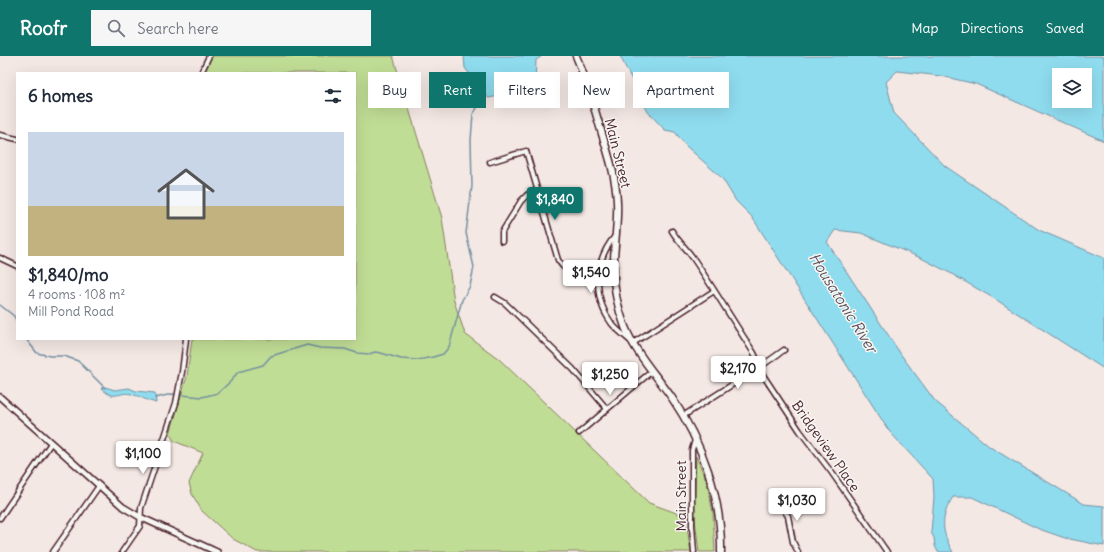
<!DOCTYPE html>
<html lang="en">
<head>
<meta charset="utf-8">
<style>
  body { margin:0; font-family:Delius,sans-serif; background:#f6f6f7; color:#1f2937; height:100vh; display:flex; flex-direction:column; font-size:15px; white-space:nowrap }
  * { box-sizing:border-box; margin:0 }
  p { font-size:13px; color:#747a83 }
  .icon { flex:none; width:22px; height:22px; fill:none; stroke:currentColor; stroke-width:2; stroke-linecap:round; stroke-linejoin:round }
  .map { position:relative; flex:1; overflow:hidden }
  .details { position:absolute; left:16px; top:16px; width:340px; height:268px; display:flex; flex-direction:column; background:#fff; border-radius:0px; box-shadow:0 4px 16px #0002 }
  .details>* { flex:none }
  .top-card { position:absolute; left:368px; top:16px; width:380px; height:36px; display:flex; gap:8px }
  .tools { position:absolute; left:1052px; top:12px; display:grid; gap:8px }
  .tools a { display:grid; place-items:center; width:40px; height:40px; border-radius:0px; background:#fff; box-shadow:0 4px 16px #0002; font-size:20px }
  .price { position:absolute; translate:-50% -34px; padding:0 9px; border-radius:4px; background:#fff; color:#222; font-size:13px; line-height:26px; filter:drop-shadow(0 1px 2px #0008) }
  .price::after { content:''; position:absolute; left:50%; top:24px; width:12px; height:9px; margin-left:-6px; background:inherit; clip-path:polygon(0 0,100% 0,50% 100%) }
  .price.selected { background:#0f766e; color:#fff }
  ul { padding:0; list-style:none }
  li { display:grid; align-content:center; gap:8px; height:212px; padding:0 12px }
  li span { display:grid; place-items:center; height:124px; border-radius:0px; color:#555 }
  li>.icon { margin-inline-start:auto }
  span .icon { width:72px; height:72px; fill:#fffc; stroke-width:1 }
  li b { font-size:17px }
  h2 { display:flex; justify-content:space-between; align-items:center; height:48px; padding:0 12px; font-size:17px }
  .tag { padding:0 14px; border-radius:0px; background:#fff; box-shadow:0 4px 16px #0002; font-size:14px; line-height:36px }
  .tag.selected { background:#0f766e; color:#fff }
  header { display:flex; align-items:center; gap:24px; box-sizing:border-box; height:56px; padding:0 20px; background:#0f766e; color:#fff }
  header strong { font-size:19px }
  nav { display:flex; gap:22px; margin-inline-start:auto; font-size:14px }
  .search { width:280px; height:36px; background:#f6f6f7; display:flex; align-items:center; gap:10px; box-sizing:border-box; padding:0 14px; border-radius:0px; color:#747a83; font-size:15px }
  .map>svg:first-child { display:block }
  .green { fill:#c0dd95; stroke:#857e60 }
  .water { fill:#8fdcef; stroke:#7390a1; fill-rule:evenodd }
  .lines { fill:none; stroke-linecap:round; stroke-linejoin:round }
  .stream { stroke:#7390a1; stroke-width:1.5 }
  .minor-casing { stroke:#4a1f2b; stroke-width:7 }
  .tertiary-casing { stroke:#4a1f2b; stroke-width:8 }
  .primary-casing { stroke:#4a1f2b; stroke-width:9 }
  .minor { stroke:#f6f6f2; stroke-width:4 }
  .tertiary { stroke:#f6f6f2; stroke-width:5 }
  .primary { stroke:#f6f6f2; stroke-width:6 }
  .labels { text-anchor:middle; stroke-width:3; stroke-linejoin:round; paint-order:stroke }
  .street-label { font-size:14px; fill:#4a1f2b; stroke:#f6f6f2 }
  .water-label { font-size:15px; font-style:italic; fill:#5b4e5c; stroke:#f6f6f2 }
</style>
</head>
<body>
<header>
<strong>Roofr</strong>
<div class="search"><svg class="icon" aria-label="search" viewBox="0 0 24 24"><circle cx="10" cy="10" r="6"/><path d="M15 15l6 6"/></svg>Search here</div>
<nav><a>Map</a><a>Directions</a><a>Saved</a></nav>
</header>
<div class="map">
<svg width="1104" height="496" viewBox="0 0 1104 496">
  <rect width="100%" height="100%" fill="#f4e8e4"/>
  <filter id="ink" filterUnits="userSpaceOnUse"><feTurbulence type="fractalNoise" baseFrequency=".025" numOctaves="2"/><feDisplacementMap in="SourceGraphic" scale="8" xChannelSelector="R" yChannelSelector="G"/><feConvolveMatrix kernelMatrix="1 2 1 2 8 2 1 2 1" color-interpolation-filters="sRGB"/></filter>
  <g filter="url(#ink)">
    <g class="green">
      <polygon points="212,0 393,0 442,162 454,245 465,278 499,303 649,447 682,459 687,471 691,496 257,496 233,483 202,455 192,438 189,427 203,397 174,385 170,378 187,320 192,283 355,283 355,17 204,17"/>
      <polygon points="696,400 707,426 713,457 715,496 699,496 694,455"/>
    </g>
    <g class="water">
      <polygon points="464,0 542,0 536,4 535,28 512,38 488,42 478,23 474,27 470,39 469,31 472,21 465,12"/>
      <path d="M 620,0 L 1104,0 L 1104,85 L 976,28 L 941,20 L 897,15 L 886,26 L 894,57 L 945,110 L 1039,174 L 1104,202 L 1104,313 L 995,243 L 950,217 L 921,202 L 861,177 L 835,174 L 827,186 L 902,300 L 935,345 L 990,391 L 1084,448 L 1104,450 L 1104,490 L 1065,482 L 1039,473 L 972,441 L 953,441 C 940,461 941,476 953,496 L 938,496 L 935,490 L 934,482 L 931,476 L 934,441 L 933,423 L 889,375 L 752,161 L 736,145 L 722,122 L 686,90 L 675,76 L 665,74 L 648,56 ZM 1059,19 L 1085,19 L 1085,45 L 1059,45 Z"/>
      <path d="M 105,331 L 115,334 L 129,332 L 136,335 L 155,337 L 156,347 C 147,345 140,340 131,338 C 118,335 115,346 101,332 Z"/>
    </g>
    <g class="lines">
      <g class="stream">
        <polyline points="0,249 14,260 17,266"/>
        <polyline points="26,283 37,297 50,300 64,300 78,305 105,332"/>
        <polyline points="155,342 172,338 202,341 218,337 230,326 238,316 263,309 271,300 307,289 320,292 345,293 357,297 369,298 375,296 381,297 401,303 418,304 433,301 443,298 449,291 462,244 470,230 474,211 466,177 472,130 471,84 473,58 477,52 478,45 486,39"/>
      </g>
      <defs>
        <g id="minor">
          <polyline points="201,17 209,0"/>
          <polyline points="0,79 17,83"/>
          <path d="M 490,106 L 526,95 L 558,204 C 567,218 581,224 597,225"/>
          <path d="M 672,175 C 678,185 686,192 693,202 C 714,233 733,265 754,297 L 758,306 L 761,316 L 800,375 L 832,417 L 887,496"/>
          <path d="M 615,180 C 594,205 592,241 612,268 C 618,275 626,281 633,287 L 714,235"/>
          <polyline points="502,185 502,176 521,145 527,139 537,134"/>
          <polyline points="0,202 17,210"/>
          <polyline points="495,241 505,247 573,313 607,353"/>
          <polyline points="683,360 760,311 784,294"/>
          <polyline points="579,377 652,315"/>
          <polyline points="779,447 788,460 793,486 798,496"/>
          <polyline points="0,462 51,387"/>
          <polyline points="53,496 99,430"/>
          <polyline points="122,496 140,470 141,452 176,347 182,316 186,283"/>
          <polyline points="694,496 692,470 692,394 695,384"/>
        </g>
        <polyline id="tertiary" points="0,341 123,451 140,461 217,496"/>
        <path id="primary" d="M 576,0 C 587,25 594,51 602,78 C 609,100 616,122 617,146 C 618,165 615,184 614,203 C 612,226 617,250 625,271 C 636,298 656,319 672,342 C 702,386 722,442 721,496"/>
      </defs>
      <use href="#minor" class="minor-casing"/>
      <use href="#tertiary" class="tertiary-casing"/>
      <use href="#primary" class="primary-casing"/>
      <use href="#minor" class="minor"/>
      <use href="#tertiary" class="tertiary"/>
      <use href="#primary" class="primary"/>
    </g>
  </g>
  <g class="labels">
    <g class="street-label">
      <text transform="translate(618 97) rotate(76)" y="5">Main Street</text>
      <text transform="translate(826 390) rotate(55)" y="5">Bridgeview Place</text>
      <text transform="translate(681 440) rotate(-90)" y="5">Main Street</text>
    </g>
    <g class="water-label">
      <text transform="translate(843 247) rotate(58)" y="5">Housatonic River</text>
    </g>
  </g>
</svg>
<div class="tools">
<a><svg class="icon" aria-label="layers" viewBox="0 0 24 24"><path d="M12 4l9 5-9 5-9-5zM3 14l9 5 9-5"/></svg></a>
</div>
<b class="price selected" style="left:555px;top:165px">$1,840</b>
<b class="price" style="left:591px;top:238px">$1,540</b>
<b class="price" style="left:738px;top:334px">$2,170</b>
<b class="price" style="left:610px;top:340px">$1,250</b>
<b class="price" style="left:143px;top:419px">$1,100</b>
<b class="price" style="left:797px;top:466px">$1,030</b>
<div class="top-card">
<a class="tag">Buy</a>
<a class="tag selected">Rent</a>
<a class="tag">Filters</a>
<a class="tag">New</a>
<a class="tag">Apartment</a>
</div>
<section class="details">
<h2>6 homes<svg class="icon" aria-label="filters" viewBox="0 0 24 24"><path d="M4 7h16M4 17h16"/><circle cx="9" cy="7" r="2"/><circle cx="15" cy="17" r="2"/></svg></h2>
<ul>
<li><span style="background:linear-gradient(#c9d6e8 60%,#c2b280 0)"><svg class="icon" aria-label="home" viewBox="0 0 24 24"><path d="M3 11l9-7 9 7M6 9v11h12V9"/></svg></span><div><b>$1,840/mo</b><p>4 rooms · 108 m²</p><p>Mill Pond Road</p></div></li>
</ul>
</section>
</div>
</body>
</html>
